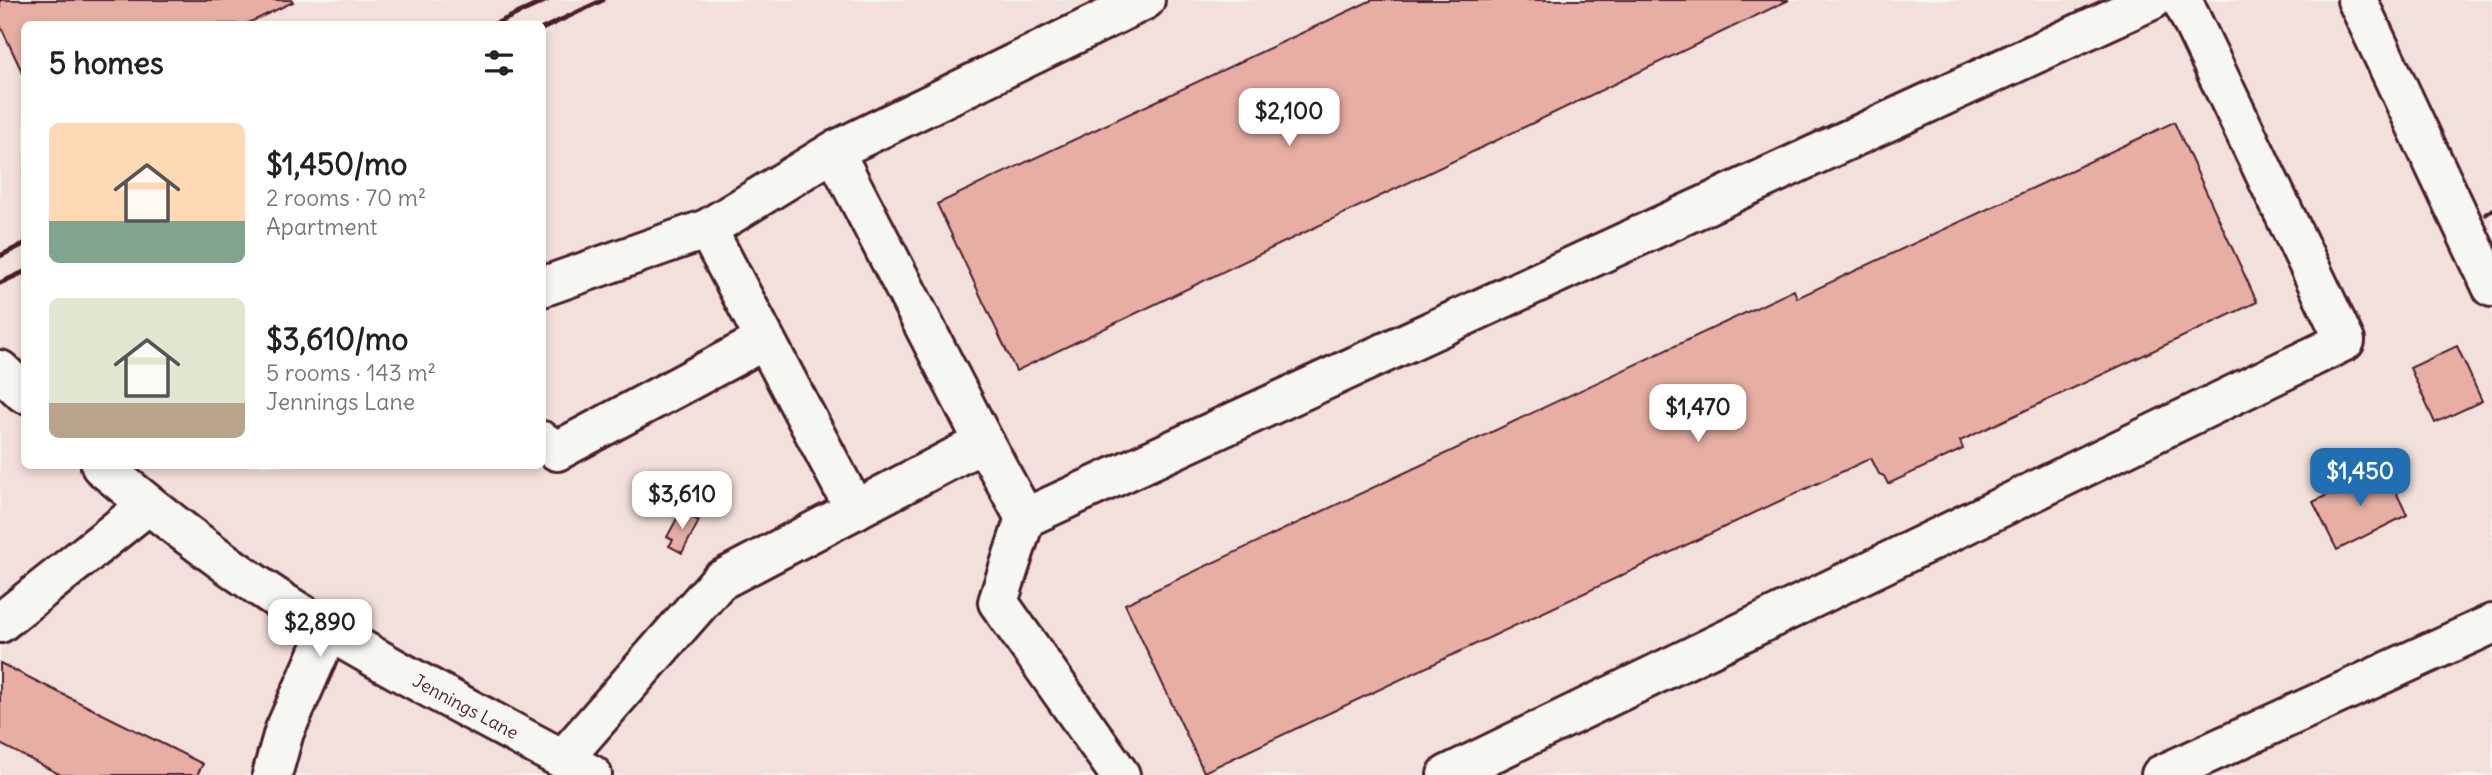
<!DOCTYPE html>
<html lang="en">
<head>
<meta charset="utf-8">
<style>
  body { margin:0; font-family:Delius,sans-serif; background:#f6f6f6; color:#222; height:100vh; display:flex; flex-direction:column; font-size:26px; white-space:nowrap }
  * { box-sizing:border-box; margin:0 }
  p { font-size:23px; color:#767676 }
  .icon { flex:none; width:38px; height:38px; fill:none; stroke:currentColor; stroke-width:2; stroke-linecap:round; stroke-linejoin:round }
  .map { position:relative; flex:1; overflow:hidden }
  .drawer { position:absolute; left:21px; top:21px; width:525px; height:448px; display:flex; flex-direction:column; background:#fff; border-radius:10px; box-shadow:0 4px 10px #0003 }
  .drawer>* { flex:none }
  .price { position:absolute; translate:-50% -60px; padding:0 16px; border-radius:14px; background:#fff; color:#222; font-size:23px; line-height:46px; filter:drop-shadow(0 2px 4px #0008) }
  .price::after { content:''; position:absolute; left:50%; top:42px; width:21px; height:16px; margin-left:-10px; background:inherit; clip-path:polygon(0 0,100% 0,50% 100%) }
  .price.current { background:#1f6fb2; color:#fff }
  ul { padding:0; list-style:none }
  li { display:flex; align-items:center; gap:21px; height:175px; padding:0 28px }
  li span { display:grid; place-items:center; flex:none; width:196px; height:140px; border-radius:10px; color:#555 }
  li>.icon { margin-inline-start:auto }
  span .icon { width:84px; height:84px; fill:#fffc; stroke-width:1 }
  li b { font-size:30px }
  h2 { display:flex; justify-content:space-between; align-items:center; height:84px; padding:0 28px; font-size:30px }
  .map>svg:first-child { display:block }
  .built { fill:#f2e0da; fill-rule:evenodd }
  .building { fill:#e7aea3; stroke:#4a1f2b; stroke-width:2 }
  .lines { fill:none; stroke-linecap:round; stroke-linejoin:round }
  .minor-casing { stroke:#4a1f2b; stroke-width:44 }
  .minor { stroke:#f6f6f2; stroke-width:38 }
  .rail { stroke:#4a1f2b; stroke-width:5 }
  .labels { text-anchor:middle; stroke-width:5; stroke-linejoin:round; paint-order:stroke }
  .street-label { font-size:18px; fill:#4a1f2b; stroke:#f6f6f2 }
</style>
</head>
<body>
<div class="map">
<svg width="2492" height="775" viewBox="0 0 2492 775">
  <rect width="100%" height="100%" fill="#f6f6f2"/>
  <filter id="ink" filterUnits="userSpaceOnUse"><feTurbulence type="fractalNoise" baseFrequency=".0143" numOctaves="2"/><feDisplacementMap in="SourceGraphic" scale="14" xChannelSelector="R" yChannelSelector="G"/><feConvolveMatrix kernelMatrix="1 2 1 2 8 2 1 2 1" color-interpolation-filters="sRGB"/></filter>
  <g filter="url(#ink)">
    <path class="built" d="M 0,0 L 2492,0 L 2492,775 L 0,775 ZM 24,24 L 542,24 L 542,466 L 24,466 Z"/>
    <g class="building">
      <polygon points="0,0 292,0 293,2 246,24 24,24 24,76 0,25"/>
      <polygon points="1372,0 1789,0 1016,371 937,204"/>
      <polygon points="2174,122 2257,302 1960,441 1963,449 1888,484 1884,476 1879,474 1871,458 1204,772 1125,604 1794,290 1797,298"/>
      <polygon points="2457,346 2482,401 2435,423 2410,368"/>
      <polygon points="2384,467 2407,515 2337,550 2313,502"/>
      <polygon points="681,511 699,521 682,553 669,546 673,540 667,537"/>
      <polygon points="0,663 203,764 197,775 61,775 0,744"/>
    </g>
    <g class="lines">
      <defs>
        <g id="minor">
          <polyline points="2357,0 2492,287"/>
          <polyline points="834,151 1145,0"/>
          <polyline points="542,287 707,229"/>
          <polyline points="0,370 24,393"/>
          <polyline points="542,441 557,451 765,340"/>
          <path id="s1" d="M 101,466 C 164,518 229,569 298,612 C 393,671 493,721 592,775"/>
          <polyline points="855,510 707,229 834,151 984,442"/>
          <polyline points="1025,518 998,602 1120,775"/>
          <polyline points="0,623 148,505"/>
          <polyline points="563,759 719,581 984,442 1025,518 2152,0"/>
          <polyline points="272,775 284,732 329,630"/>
          <polyline points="1447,775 2345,341 2182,0"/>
          <polyline points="2161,775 2492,624"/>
        </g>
      </defs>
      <use href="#minor" class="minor-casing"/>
      <use href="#minor" class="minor"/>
      <g class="rail">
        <polyline points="495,24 547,0"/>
        <polyline points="542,29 603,0"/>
        <polyline points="2486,214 2492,210"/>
        <polyline points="0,256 24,244"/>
        <polyline points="0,283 24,272"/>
      </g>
    </g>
  </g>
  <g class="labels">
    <g class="street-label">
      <text dy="6" stroke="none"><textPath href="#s1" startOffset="438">Jennings Lane</textPath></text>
    </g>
  </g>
</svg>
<b class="price" style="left:1289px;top:148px">$2,100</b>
<b class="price" style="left:1698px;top:444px">$1,470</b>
<b class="price current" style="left:2360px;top:508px">$1,450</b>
<b class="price" style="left:682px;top:531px">$3,610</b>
<b class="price" style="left:320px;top:659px">$2,890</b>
<section class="drawer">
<h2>5 homes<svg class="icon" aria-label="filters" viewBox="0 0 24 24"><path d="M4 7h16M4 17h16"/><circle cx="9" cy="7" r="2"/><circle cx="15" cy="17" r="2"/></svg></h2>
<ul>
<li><span style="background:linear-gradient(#ffd9b3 70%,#7fa58c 0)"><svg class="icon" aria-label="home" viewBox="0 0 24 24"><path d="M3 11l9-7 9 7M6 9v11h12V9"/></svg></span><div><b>$1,450/mo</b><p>2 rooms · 70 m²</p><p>Apartment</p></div></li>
<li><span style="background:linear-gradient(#dfe7d0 75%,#b9a48a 0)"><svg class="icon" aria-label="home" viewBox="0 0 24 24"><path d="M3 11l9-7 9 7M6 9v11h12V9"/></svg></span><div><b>$3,610/mo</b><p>5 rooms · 143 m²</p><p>Jennings Lane</p></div></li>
</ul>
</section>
</div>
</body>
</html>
